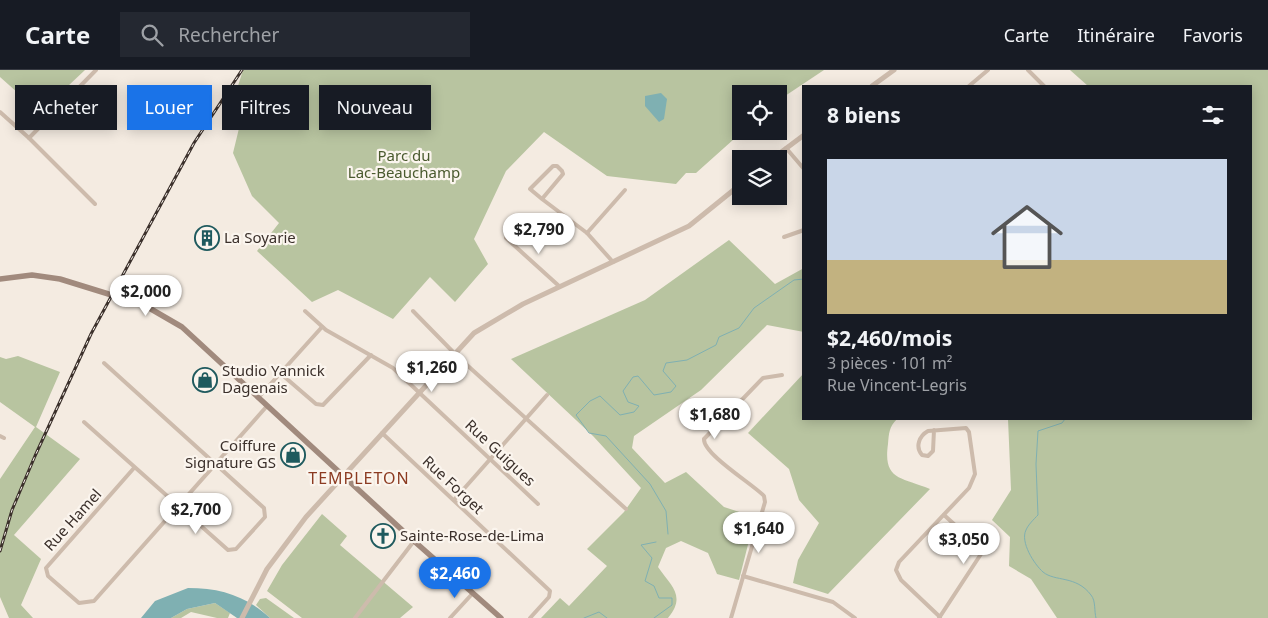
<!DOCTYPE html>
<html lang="fr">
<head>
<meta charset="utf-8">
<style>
  body { margin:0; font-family:"Noto Sans",sans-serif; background:#242831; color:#f1f3f6; height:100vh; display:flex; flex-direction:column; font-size:19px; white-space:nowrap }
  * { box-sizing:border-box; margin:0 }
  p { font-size:16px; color:#9ea1a6 }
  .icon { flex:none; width:28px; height:28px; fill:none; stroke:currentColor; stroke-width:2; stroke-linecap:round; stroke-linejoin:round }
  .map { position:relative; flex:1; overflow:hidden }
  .side { position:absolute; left:802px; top:15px; width:450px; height:335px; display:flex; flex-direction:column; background:#171b24; border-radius:0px; box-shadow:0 2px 12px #0003 }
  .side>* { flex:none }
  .guide { position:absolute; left:15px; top:15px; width:475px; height:45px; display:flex; gap:10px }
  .controls { position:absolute; left:732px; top:15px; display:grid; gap:10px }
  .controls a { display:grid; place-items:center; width:55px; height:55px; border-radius:0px; background:#171b24; box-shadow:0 2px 12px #0003; font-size:25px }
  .price { position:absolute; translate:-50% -42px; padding:0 11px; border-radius:18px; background:#fff; color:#222; font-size:16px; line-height:32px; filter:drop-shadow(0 1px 2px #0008) }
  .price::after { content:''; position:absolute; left:50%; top:30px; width:15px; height:11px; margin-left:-8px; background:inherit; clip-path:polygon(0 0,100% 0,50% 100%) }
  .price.on { background:#1a73e8; color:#fff }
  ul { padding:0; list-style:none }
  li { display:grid; align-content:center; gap:10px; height:265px; padding:0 25px }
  li span { display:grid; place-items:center; height:155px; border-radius:0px; color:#555 }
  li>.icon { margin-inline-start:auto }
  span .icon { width:90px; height:90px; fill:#fffc; stroke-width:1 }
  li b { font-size:21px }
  h2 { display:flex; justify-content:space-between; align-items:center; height:60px; padding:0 25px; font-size:21px }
  .chip { padding:0 18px; border-radius:0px; background:#171b24; box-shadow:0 2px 12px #0003; font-size:18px; line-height:45px }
  .chip.on { background:#1a73e8; color:#fff }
  header { display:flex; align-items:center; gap:30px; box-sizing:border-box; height:70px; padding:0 25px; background:#171b24; border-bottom:1px solid #363941 }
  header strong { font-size:24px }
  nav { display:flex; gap:28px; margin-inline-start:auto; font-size:18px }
  .search { width:350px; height:45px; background:#242831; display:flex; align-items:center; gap:12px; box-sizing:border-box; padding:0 18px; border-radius:0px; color:#9ea1a6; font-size:19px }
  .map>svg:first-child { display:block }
  .green { fill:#b8c4a0 }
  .water { fill:#7fb0b2 }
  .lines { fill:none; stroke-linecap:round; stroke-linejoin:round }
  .stream { stroke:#7fb0b2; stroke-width:1 }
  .minor { stroke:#cdbbac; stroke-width:4 }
  .tertiary { stroke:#cdbbac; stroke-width:5 }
  .secondary { stroke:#a18a7d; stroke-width:5.5 }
  .rail-casing { stroke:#3b302b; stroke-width:3 }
  .rail { stroke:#fbf5ee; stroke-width:1; stroke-dasharray:4; stroke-linecap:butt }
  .labels { text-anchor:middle; stroke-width:4.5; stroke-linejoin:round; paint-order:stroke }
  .park-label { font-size:15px; fill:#4a5a2e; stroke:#fbf5ee }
  .poi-label { font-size:15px; fill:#3b302b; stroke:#fbf5ee; text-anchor:start }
  .street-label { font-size:15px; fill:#3b302b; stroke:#fbf5ee }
  .neighbourhood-label { font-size:16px; letter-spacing:1px; fill:#8c3b22; stroke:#fbf5ee }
</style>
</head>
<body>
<header>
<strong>Carte</strong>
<div class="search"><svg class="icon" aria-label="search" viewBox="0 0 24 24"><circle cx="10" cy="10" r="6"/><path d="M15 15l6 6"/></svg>Rechercher</div>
<nav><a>Carte</a><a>Itinéraire</a><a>Favoris</a></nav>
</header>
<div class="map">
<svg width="1268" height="548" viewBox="0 0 1268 548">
  <rect width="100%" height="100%" fill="#f4ebe1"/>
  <g class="green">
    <polygon points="0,0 85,0 51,32 45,32 40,37 34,32 27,31 0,7"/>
    <polygon points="243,0 824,0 779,30 779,24 741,24 741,61 743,61 696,103 686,103 676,114 607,106 544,62 506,101 474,169 488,194 455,232 430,207 393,249 338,220 312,232 257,181 279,153 252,126 233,83 242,46 232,35"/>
    <polygon points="1070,0 1268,0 1268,548 1057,548 1031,509 1009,496 1010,467 992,450 1011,420 1008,349 1251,349 1251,16 1088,16"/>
    <path d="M 729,170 L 775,214 L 804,198 L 804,262 L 767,255 L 701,320 L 634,366 L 632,378 L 665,413 L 686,402 L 724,437 L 755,447 L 739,510 L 717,504 L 708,483 L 681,471 L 666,478 L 658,497 C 672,517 686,526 668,548 L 541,548 L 560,528 L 569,536 L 607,496 L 587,479 L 624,442 L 641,418 L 593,366 L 511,289 L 645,230 Z"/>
    <polygon points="18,286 60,302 36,357 80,389 14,465 41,489 21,535 33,548 9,548 0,527 0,409 35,357 0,332 0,287 6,289"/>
    <path d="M 804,303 L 804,349 L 897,349 C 889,357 889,363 888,374 C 883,410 900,407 930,419 L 828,524 L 793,513 L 798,490 L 819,453 L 799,430 L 789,399 L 748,363 Z"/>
    <polygon points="322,444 347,466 340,475 413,537 400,548 302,548 267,521 282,495"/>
    <polygon points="266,528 294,548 270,548 256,535 260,529"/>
    <polygon points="215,533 230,543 228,548 217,548 191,542 181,548 171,548 187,539"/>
  </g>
  <g class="water">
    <polygon points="661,23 667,29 664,49 659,52 645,36 645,26"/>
    <path d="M 188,518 C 221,518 246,526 270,548 L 237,548 L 215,533 L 187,539 L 171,548 L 141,548 L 155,531 Z"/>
  </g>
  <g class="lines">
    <g class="stream">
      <path d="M 1065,349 L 1062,353 L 1038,361 L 1036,394 L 1038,445 C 1034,449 1028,455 1026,460 C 1020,472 1034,494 1043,502 C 1055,512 1076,505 1091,525 C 1096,531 1094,541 1096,548"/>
      <polyline points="668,464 666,441 650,414 606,366 589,363 576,345 590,331 600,326 620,345 634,342 639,336 628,332 623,321 633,307 638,306 654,325 671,322 676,316 663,301 666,293 687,290 716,275 719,267 739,258 754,238 794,210 804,209"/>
      <polyline points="584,548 599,542 607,548"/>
      <polyline points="654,548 672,535 672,528 659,528 654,516 645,511 652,488 641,475 656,472"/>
    </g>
    <g class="minor">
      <polyline points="1028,0 1044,16"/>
      <polyline points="969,16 988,0"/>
      <polyline points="0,42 29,68 95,134"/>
      <polyline points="29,68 96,0"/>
      <polyline points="786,78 804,99"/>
      <polyline points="542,129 530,119 553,96 557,96 562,101 563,104 542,129 587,163 613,192"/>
      <polyline points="587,163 625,120"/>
      <polyline points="784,167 804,160"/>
      <polyline points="506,168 559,216"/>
      <polyline points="305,241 326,260 393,298 538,434"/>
      <polyline points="413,241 457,286 626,439"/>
      <polyline points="280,303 316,334 323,335 371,285"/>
      <polyline points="258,328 322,257"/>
      <polyline points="84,352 228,480 236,479 265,447 264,438 104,293"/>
      <path d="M 934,360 L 933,381 L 928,386 L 922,385 C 915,377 919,366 928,361 L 966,358 L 969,362 L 975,404 L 969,418 L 899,492 L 896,500 L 901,510 L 940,547"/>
      <polyline points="382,363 550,521 549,527 530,548"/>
      <polyline points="0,366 4,368"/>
      <polyline points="134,398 46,498 48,506 79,533 94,531 267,336"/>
      <polyline points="454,430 547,325"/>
      <polyline points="743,506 833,532 855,548"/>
      <polyline points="355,548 414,471"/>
      <polyline points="450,548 473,523"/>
      <path d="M 731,548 L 765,432 L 764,426 C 754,415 703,384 704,369 L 763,308 L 782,305"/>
      <polyline points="939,548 981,484 975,473 944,445"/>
    </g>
    <g class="tertiary">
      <polyline points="872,16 894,0"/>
      <polyline points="772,89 804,65"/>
      <polyline points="242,548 267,499 306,447 474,263 523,234 689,156 741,114"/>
    </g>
    <polyline class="secondary" points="0,209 32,205 60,209 144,235 182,257 414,471 501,548"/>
    <defs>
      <polyline id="rail" points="0,481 12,440 35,386 91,264 194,73 242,0"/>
    </defs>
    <use href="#rail" class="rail-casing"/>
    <use href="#rail" class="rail"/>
  </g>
  <defs>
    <symbol id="building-ring" viewBox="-11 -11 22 22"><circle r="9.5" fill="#fbf5ee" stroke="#1f5a5e" stroke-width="1.5"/><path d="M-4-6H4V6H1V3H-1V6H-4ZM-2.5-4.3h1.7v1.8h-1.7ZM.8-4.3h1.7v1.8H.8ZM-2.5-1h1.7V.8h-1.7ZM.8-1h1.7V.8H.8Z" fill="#1f5a5e"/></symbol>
    <symbol id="shop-ring" viewBox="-11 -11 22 22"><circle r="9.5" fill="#fbf5ee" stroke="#1f5a5e" stroke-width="1.5"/><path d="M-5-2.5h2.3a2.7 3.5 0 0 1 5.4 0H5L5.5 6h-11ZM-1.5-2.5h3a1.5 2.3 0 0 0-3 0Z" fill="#1f5a5e"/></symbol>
    <symbol id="church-ring" viewBox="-11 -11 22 22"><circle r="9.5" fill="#fbf5ee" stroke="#1f5a5e" stroke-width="1.5"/><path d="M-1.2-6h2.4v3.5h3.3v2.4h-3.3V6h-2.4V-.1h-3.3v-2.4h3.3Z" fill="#1f5a5e"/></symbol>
  </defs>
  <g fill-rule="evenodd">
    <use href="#building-ring" x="193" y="154" width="28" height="28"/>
    <use href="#shop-ring" x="191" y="296" width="28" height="28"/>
    <use href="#shop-ring" x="279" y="371" width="28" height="28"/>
    <use href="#church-ring" x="369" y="452" width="28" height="28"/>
  </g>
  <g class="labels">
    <g class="park-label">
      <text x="404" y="91">Parc du<tspan x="404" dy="17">Lac-Beauchamp</tspan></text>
    </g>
    <g class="poi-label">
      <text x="224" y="173">La Soyarie</text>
      <text x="222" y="306">Studio Yannick<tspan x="222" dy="17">Dagenais</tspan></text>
      <text x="276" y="381" text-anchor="end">Coiffure<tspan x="276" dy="17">Signature GS</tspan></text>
      <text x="400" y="471">Sainte-Rose-de-Lima</text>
    </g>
    <g class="street-label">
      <text transform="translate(500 383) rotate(43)" y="5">Rue Guigues</text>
      <text transform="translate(453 415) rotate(43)" y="5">Rue Forget</text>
      <text transform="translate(73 450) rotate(-48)" y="5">Rue Hamel</text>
    </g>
    <g class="neighbourhood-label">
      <text x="359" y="414">TEMPLETON</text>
    </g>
  </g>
</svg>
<div class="controls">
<a><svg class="icon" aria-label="locate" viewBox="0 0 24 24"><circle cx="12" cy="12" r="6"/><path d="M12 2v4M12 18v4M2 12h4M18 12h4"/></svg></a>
<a><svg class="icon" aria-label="layers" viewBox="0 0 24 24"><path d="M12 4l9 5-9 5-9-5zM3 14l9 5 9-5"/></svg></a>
</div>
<b class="price" style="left:539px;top:185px">$2,790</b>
<b class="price" style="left:146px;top:247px">$2,000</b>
<b class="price" style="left:432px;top:323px">$1,260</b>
<b class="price" style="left:715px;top:370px">$1,680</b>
<b class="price" style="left:196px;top:465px">$2,700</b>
<b class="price" style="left:759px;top:484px">$1,640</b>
<b class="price" style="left:964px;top:495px">$3,050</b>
<b class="price on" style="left:455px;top:529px">$2,460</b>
<div class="guide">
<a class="chip">Acheter</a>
<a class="chip on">Louer</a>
<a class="chip">Filtres</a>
<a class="chip">Nouveau</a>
</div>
<section class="side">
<h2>8 biens<svg class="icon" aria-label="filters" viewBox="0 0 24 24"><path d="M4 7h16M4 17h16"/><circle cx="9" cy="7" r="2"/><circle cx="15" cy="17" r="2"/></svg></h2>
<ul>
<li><span style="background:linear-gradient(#c9d6e8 65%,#c2b280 0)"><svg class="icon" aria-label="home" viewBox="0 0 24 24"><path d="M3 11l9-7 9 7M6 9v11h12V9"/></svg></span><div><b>$2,460/mois</b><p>3 pièces · 101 m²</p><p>Rue Vincent-Legris</p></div></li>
</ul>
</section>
</div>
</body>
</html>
